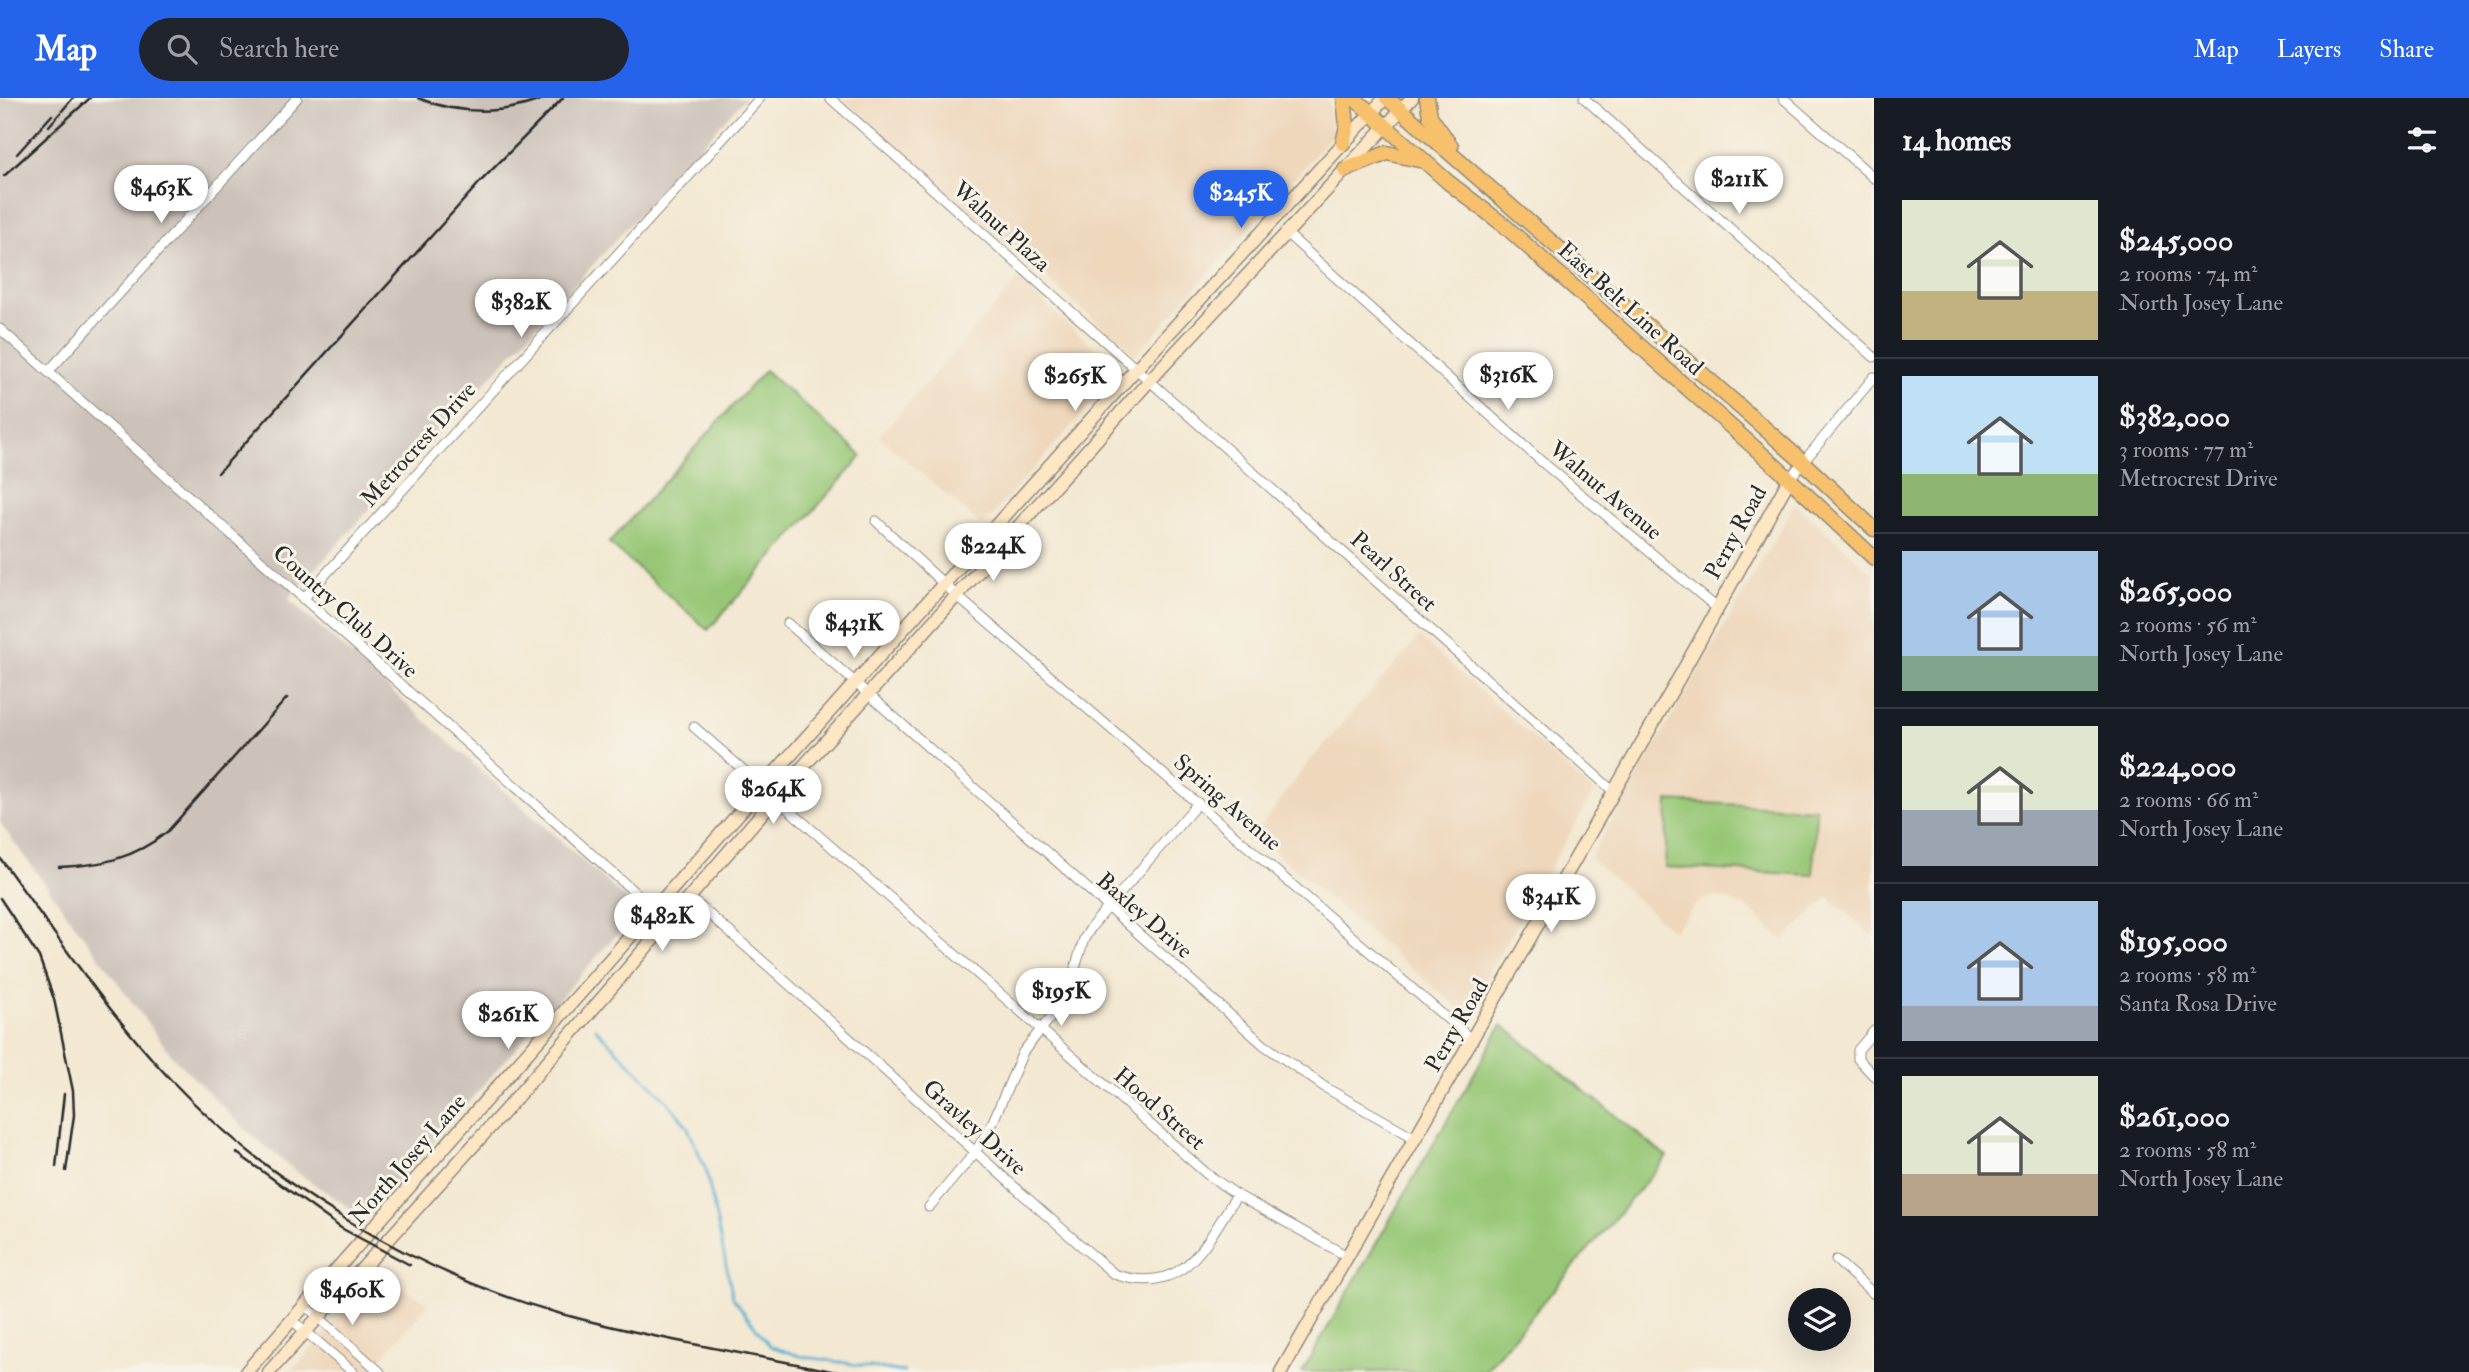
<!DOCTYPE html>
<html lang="en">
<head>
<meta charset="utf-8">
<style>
  body { margin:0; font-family:"IM FELL Double Pica",serif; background:#20242c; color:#f1f3f6; height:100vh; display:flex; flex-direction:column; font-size:26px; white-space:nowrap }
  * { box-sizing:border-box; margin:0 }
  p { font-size:23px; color:#9ea1a6 }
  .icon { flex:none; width:38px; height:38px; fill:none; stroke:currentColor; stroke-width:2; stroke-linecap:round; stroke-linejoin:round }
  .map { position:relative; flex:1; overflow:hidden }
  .sheet { display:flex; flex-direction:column; background:#171b24; width:595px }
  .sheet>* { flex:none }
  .buttons { position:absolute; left:1788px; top:1190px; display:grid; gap:14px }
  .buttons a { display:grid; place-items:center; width:63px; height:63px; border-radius:50%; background:#171b24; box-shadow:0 7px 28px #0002; font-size:35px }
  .price { position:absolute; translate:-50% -60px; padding:0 16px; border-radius:24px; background:#fff; color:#222; font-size:23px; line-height:46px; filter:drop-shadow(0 2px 4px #0008) }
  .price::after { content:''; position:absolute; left:50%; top:42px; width:21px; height:16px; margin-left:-10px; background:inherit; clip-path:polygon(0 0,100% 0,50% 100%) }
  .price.selected { background:#2563eb; color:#fff }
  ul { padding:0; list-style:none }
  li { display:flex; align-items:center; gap:21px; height:175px; padding:0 28px }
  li+li { border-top:2px solid #363941 }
  li span { display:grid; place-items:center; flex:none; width:196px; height:140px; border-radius:0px; color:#555 }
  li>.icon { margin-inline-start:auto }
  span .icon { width:84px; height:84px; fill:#fffc; stroke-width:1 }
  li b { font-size:30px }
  h2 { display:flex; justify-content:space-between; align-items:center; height:84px; padding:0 28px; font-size:30px }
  header { display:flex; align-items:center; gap:42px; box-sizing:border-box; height:98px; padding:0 35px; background:#2563eb; color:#fff }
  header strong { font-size:33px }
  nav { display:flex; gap:38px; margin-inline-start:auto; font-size:24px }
  .search { width:490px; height:63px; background:#20242c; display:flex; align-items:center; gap:18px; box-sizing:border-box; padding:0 24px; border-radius:38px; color:#9ea1a6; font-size:26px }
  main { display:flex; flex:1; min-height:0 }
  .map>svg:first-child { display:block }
  .built { fill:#eed7bb }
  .industrial { fill:#ccc2b9 }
  .green { fill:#97c776; stroke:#617950; stroke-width:2 }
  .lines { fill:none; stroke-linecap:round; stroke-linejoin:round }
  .stream { stroke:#51abcf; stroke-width:2.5 }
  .street-casing { stroke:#8f8a7e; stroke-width:11 }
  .secondary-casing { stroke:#8f8a7e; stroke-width:15 }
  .primary-casing { stroke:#8f8a7e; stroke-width:17 }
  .street { stroke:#fff; stroke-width:9 }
  .secondary { stroke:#fce6c4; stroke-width:12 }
  .primary { stroke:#f7c06c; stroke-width:14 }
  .rail { stroke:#2b2b2b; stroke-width:2.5 }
  .labels { text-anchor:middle; stroke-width:6; stroke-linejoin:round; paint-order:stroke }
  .street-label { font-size:23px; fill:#2b2b2b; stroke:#f7f3e8 }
</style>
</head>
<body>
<header>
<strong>Map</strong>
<div class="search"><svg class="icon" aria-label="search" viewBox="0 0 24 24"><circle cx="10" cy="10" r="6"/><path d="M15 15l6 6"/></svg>Search here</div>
<nav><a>Map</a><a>Layers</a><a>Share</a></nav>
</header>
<main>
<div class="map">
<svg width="1874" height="1274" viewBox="0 0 1874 1274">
  <rect width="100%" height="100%" fill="#f7f3e8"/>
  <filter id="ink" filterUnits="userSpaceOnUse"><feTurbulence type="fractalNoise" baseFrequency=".0143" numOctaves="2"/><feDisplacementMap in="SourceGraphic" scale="14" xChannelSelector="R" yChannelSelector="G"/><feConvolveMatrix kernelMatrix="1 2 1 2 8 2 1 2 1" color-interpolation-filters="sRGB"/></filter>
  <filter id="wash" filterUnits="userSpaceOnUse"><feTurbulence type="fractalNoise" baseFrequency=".00686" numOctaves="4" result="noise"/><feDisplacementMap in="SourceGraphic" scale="28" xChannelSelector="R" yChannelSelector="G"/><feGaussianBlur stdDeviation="1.57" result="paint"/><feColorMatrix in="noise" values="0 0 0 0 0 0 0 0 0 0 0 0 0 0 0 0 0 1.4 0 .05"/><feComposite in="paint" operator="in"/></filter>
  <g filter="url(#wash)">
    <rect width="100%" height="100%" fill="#f3e8d2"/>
    <g class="built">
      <polygon points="842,0 1326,0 1329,4 1333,36 1135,258"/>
      <polygon points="1018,182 1121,273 982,428 879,338"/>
      <polygon points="1795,406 1874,477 1874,839 1828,799 1784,842 1745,808 1718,799 1706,800 1695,808 1673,833 1590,760"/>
      <polygon points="1419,539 1594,694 1465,916 1278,757 1257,734 1309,664"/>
      <polygon points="377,1176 429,1205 369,1274 291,1274"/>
    </g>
    <polygon class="industrial" points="0,0 745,0 288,501 638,812 365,1121 294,1072 246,1032 172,958 0,725"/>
    <g class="green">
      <polygon points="765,272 862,358 708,532 609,445"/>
      <polygon points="1668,703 1816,711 1813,777 1665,769"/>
      <polygon points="1502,927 1667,1059 1484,1274 1302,1274"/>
    </g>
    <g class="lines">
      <polyline class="stream" points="595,930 669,1005 687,1028 706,1072 733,1200 770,1248 800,1258 904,1274"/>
    </g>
  </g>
  <g filter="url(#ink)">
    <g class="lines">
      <defs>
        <g id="street">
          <polyline points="830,0 1613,693"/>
          <polyline points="1584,0 1874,259"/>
          <polyline points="1783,0 1874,80"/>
          <polyline points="1285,134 1541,363 1717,510"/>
          <polyline points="0,231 667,823"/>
          <polyline points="48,274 297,0"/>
          <polyline points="1790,380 1874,279"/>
          <polyline points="876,423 958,499 1472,942"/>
          <polyline points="303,501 760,0"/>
          <polyline points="788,525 1264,947 1326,990 1415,1040"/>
          <polyline points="694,629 1207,1076 1237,1097 1347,1158"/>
          <path d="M 689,799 C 833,922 970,1053 1114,1176 C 1185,1200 1204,1147 1237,1097"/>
          <polyline points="1874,933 1858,952 1858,961 1874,978"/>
          <polyline points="929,1109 974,1056 991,1028 1023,954 1059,909 1069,890 1084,841 1092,828 1198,705"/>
          <polyline points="1836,1162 1874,1196"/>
          <polyline points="305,1207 380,1274"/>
          <polyline points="292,1222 353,1274"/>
        </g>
        <g id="secondary">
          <polyline points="246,1274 763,688 1136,271 1385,0"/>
          <polyline points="269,1274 509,1008 776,699 1150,282 1412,0"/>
          <polyline points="1281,1274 1675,587 1790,380"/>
        </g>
        <g id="primary">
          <polyline points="1354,0 1448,84 1505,128 1783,375 1874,460"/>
          <polyline points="1387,0 1795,357 1874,431"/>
          <polyline points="1427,0 1430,18 1451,48"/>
          <polyline points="1343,45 1347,28 1344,0"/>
          <polyline points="1345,72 1387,55 1419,62"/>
        </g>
      </defs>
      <use href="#street" class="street-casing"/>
      <use href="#secondary" class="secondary-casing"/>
      <use href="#primary" class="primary-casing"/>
      <use href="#street" class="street"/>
      <use href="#secondary" class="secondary"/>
      <use href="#primary" class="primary"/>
      <g class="rail">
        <path d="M 418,0 C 458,17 505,17 545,0"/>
        <polyline points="49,28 73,0"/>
        <polyline points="17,56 52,17"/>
        <polyline points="4,78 90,0"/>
        <polyline points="218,375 481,83 563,0"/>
        <path d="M 0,760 C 55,835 107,914 171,982 C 270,1087 418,1176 558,1215 C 649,1240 744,1255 837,1274"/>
        <path d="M 59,769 C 102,767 133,761 167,734 L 287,600"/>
        <polyline points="0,800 39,859 54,901 73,993 74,1017 66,1073"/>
        <polyline points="237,1055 341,1130 410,1167"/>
        <polyline points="56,1069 64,996"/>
      </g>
    </g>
  </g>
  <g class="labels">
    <g class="street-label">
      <text transform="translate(1002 128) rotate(42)" y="8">Walnut Plaza</text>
      <text transform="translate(1631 210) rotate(42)" y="8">East Belt Line Road</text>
      <text transform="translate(418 346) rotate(-48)" y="8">Metrocrest Drive</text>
      <text transform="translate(1606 392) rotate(40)" y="8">Walnut Avenue</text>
      <text transform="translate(1735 434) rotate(-61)" y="8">Perry Road</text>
      <text transform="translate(1394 473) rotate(42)" y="8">Pearl Street</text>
      <text transform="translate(346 513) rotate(42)" y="8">Country Club Drive</text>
      <text transform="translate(1228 704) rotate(41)" y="8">Spring Avenue</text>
      <text transform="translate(1145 817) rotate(41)" y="8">Baxley Drive</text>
      <text transform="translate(1456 927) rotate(-60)" y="8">Perry Road</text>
      <text transform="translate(1160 1010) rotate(41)" y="8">Hood Street</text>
      <text transform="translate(975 1029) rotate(42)" y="8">Gravley Drive</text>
      <text transform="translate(407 1061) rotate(-49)" y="8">North Josey Lane</text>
    </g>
  </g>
</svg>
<div class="buttons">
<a><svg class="icon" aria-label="layers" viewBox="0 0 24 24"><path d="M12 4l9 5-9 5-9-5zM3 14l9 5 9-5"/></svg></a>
</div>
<b class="price" style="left:1739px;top:118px">$211K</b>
<b class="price" style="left:161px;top:127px">$463K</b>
<b class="price selected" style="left:1241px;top:132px">$245K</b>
<b class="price" style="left:521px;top:241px">$382K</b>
<b class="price" style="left:1508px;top:314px">$316K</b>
<b class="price" style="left:1075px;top:315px">$265K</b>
<b class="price" style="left:993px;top:485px">$224K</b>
<b class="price" style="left:854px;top:562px">$431K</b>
<b class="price" style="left:773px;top:728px">$264K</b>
<b class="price" style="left:1551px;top:836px">$341K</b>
<b class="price" style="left:662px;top:855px">$482K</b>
<b class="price" style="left:1061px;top:930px">$195K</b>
<b class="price" style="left:508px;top:953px">$261K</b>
<b class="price" style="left:352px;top:1229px">$460K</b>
</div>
<section class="sheet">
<h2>14 homes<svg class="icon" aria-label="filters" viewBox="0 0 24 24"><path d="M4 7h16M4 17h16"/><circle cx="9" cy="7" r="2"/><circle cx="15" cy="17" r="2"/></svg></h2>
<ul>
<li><span style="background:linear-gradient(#dfe7d0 65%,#c2b280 0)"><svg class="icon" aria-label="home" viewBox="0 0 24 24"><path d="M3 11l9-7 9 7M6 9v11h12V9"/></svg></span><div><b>$245,000</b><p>2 rooms · 74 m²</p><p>North Josey Lane</p></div></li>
<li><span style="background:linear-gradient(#bfe0f5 70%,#8fb573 0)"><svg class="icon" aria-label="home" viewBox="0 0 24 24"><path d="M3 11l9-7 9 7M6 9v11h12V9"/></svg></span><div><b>$382,000</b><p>3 rooms · 77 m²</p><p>Metrocrest Drive</p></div></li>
<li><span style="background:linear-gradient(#a9c7e8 75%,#7fa58c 0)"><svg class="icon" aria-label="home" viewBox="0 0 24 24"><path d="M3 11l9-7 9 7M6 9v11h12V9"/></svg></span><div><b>$265,000</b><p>2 rooms · 56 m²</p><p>North Josey Lane</p></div></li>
<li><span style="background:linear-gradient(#dfe7d0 60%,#9aa5b1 0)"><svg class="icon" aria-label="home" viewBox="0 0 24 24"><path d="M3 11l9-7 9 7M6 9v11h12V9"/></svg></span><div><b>$224,000</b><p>2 rooms · 66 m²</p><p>North Josey Lane</p></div></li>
<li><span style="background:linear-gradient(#a9c7e8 75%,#9aa5b1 0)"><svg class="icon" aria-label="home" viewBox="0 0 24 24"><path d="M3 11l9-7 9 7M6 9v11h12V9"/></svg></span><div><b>$195,000</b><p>2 rooms · 58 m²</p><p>Santa Rosa Drive</p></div></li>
<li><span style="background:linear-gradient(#dfe7d0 70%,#b9a48a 0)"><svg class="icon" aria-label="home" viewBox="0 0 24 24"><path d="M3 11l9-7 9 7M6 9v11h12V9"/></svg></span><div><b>$261,000</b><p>2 rooms · 58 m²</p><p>North Josey Lane</p></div></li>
</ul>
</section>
</main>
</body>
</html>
